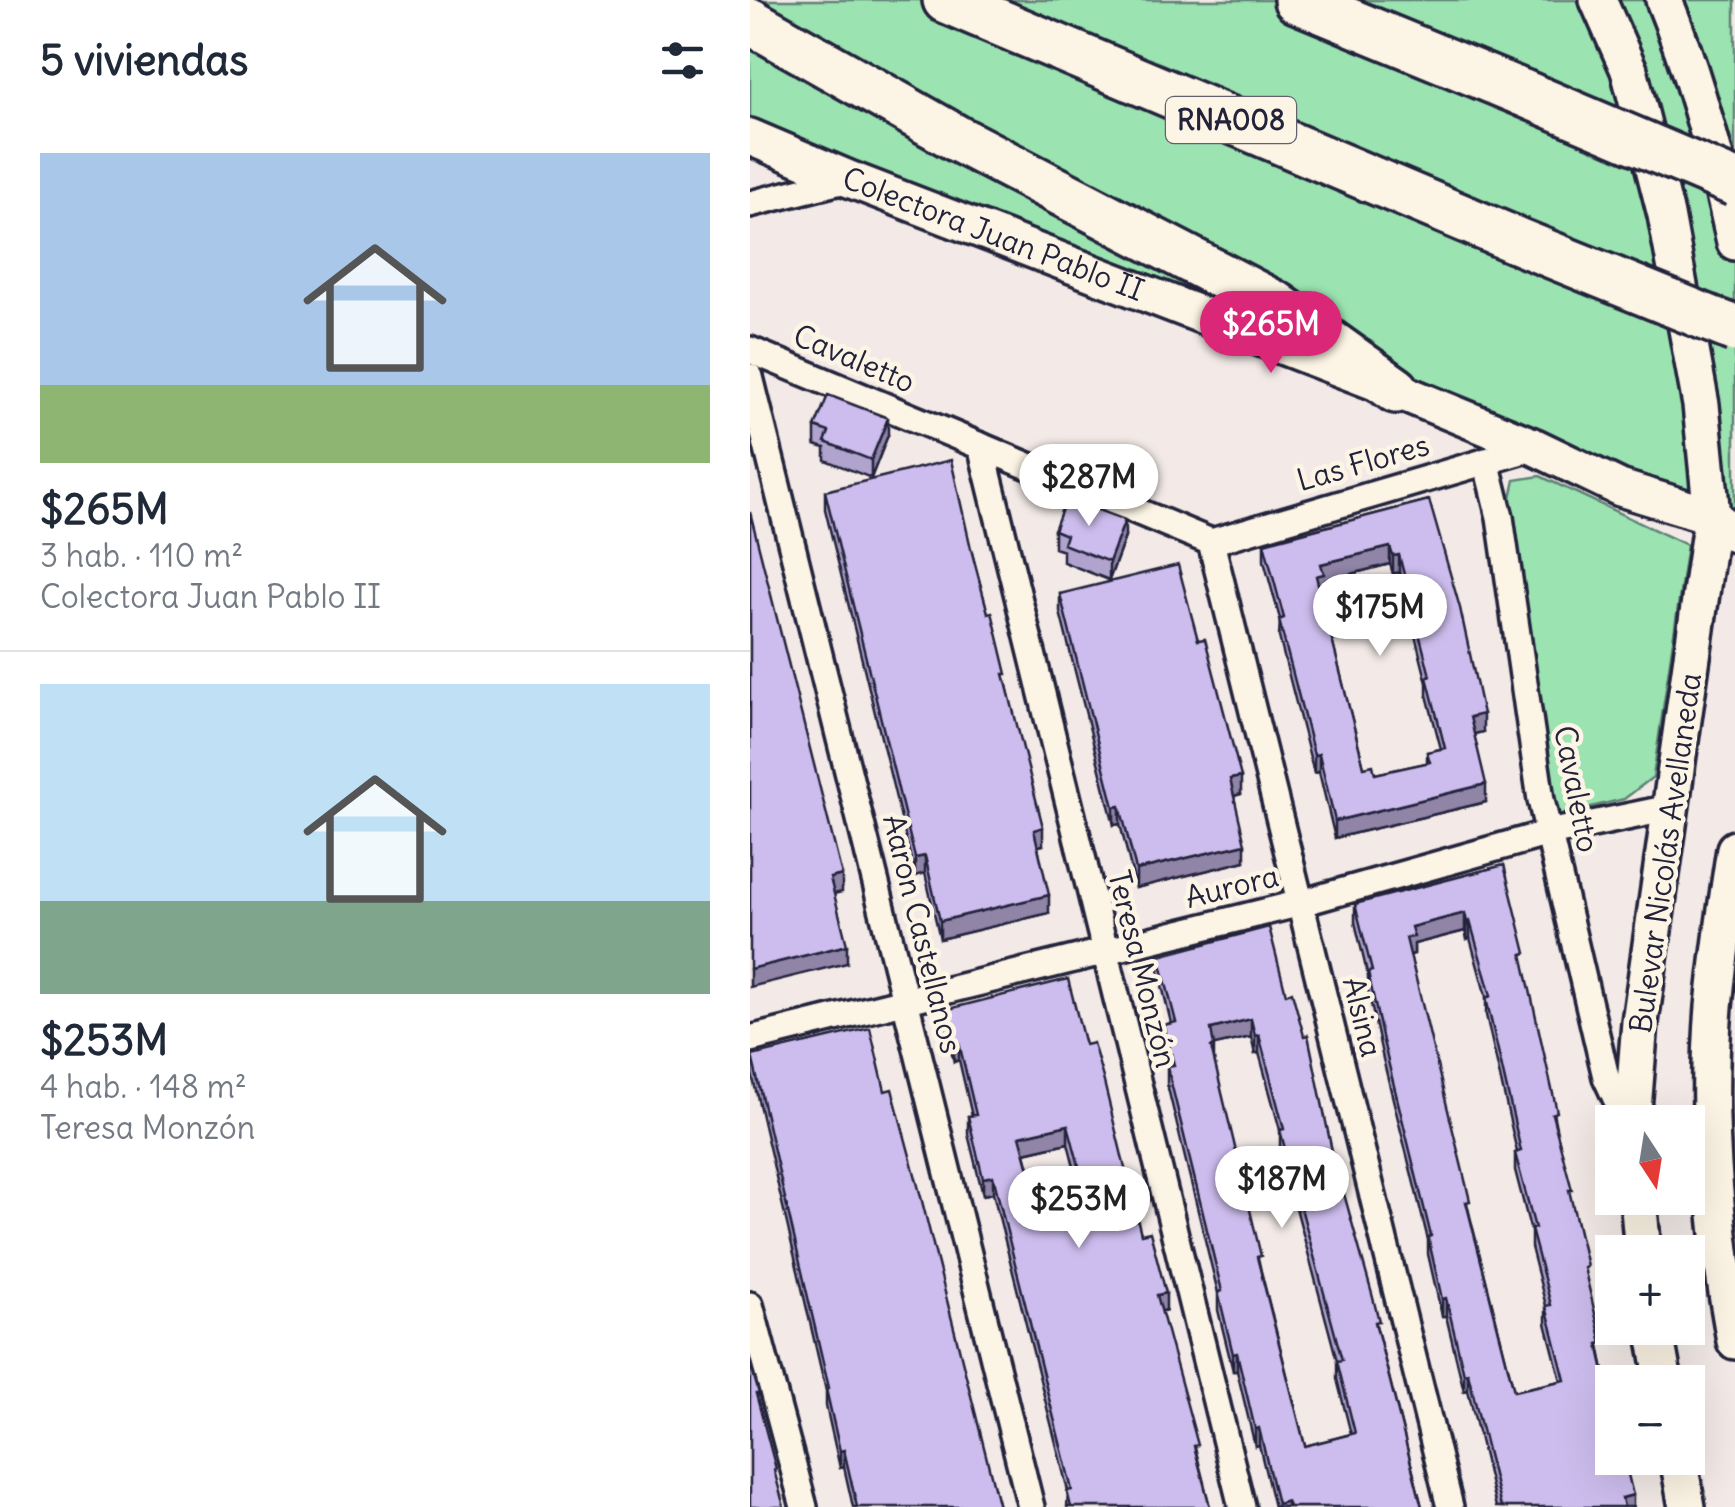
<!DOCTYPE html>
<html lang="es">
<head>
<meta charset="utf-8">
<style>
  body { margin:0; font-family:Delius,sans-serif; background:#f6f6f7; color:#1f2937; height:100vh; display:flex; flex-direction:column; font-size:38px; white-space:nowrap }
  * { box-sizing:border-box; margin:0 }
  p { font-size:32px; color:#747a83 }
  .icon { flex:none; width:55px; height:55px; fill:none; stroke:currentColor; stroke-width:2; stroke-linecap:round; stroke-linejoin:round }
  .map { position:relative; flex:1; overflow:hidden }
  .side { display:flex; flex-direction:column; background:#fff; width:750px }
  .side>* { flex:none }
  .needle { width:65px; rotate:168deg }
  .tools { position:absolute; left:845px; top:1105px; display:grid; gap:20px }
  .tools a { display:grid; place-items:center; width:110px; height:110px; border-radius:0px; background:#fff; box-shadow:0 10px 40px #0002; font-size:50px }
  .price { position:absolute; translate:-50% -85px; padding:0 22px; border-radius:35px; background:#fff; color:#222; font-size:32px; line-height:65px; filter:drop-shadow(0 2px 5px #0008) }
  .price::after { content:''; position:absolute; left:50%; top:60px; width:30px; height:22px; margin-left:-15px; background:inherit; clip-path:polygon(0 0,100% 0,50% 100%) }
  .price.selected { background:#db2777; color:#fff }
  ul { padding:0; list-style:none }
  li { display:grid; align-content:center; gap:20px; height:530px; padding:0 40px }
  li+li { border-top:2px solid #e0e1e3 }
  li span { display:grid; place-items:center; height:310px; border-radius:0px; color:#555 }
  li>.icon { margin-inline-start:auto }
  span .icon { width:180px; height:180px; fill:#fffc; stroke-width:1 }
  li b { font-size:42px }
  h2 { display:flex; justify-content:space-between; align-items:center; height:120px; padding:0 40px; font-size:42px }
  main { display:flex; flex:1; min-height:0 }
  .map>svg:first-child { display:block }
  .green { fill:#9be4b2; stroke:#5e8376; stroke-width:2.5 }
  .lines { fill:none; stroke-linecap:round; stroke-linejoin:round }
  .minor-casing { stroke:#22223b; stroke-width:32 }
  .secondary-casing { stroke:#22223b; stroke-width:42 }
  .motorway-casing { stroke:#22223b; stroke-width:52 }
  .minor { stroke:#fcf5e5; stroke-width:25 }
  .secondary { stroke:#fcf5e5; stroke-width:35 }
  .motorway { stroke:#fcf5e5; stroke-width:45 }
  .motorway-bridge-casing { stroke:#22223b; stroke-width:52; stroke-linecap:butt }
  .motorway-bridge { stroke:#fcf5e5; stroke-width:45 }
  .wall { fill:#b0a3cd; stroke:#22223b; stroke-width:2.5; fill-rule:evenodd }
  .shaded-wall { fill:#9084a7; stroke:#22223b; stroke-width:2.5 }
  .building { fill:#cdbdee; stroke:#22223b; stroke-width:2.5; fill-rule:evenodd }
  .labels { text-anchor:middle; stroke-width:9; stroke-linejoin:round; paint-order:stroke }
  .shield { fill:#fcf5e5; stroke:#63616e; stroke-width:2.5 }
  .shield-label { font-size:28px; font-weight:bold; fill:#22223b }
  .street-label { font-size:30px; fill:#22223b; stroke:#fcf5e5 }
</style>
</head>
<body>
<main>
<section class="side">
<h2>5 viviendas<svg class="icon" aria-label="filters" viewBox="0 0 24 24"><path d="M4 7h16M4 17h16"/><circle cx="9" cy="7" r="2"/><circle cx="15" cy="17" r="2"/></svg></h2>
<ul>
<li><span style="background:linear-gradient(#a9c7e8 75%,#8fb573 0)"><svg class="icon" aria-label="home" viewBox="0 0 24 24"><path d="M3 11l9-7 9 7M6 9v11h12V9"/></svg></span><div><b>$265M</b><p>3 hab. · 110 m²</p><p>Colectora Juan Pablo II</p></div></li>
<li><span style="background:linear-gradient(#bfe0f5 70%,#7fa58c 0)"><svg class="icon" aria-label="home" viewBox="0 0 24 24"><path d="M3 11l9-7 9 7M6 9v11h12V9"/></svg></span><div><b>$253M</b><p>4 hab. · 148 m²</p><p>Teresa Monzón</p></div></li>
</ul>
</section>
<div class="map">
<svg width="985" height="1507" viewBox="0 0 985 1507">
  <rect width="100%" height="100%" fill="#f3eae7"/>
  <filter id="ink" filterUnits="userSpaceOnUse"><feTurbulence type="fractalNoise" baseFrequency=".01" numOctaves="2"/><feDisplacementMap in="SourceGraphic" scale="20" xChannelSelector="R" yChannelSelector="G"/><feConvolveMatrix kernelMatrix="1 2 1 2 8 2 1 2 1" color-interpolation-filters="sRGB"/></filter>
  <g filter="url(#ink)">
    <g class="green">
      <polygon points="0,0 985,0 985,534 0,137"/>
      <polygon points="790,476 937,545 903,777 874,799 808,815 760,502 765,480"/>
    </g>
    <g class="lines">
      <defs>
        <g id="minor">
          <polyline points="0,204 99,179"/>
          <polyline points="0,350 461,542"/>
          <polyline points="0,377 281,1507"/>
          <polyline points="231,446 492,1507"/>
          <polyline points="736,461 750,517 791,800 856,1077 877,1122"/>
          <polyline points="461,542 700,1507"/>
          <polyline points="461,542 785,447"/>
          <polyline points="0,1039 551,903 799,833 920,808"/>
          <polyline points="0,1305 54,1507"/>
        </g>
        <g id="secondary">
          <polyline points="848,0 879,70 916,215 951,405 962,516 890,1022 882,1122"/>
          <path d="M 914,0 C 946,79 967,159 985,242"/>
          <path id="s1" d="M 0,137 L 99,179 L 646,390 L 785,447 L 870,488 L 962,516 L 985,534"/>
          <path d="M 985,849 C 977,901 969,954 964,1007 C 955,1118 965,1232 985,1341"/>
          <polyline points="888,1198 893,1252"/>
          <polyline points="904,1328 914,1382"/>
          <polyline points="928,1458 937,1507"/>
        </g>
        <g id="motorway">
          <polyline points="196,0 765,240"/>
          <polyline points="547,0 773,93"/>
          <polyline points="0,21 208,139 527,305 646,390"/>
        </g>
      </defs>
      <use href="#minor" class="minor-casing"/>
      <use href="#secondary" class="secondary-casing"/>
      <use href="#motorway" class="motorway-casing"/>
      <use href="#minor" class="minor"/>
      <use href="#secondary" class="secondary"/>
      <use href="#motorway" class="motorway"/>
      <defs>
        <g id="motorway-bridge">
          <polyline points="773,93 985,183"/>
          <polyline points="765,240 985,329"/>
        </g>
      </defs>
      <use href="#motorway-bridge" class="motorway-bridge-casing"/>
      <use href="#motorway-bridge" class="motorway-bridge"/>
    </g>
    <g class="wall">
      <polygon points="65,427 138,435 121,478 75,460 75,448 65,445"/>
      <polygon points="75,491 222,553 257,686 293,845 288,846 299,913 190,939 175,873 165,876 75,509"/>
      <path d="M 679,500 L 733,732 L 724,734 L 736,802 L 585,838 L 569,772 L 564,773 L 529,637 L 530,619 L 514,561 L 514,543 ZM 640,564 L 643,574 L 649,572 L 677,683 L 677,695 L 691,749 L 677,752 L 677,763 L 625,774 L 614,767 L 570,593 L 574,592 L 574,581 Z"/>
      <polygon points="304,530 375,537 359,580 313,562 313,551 304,548"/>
      <polygon points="310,594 448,640 491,794 484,796 495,861 386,888 370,824 364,825 310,612"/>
      <path d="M 754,865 L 852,1360 L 883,1507 L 746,1507 L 718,1390 L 714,1391 L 696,1316 L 692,1316 L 678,1254 L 678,1240 L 633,1059 L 618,990 L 618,977 L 605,922 L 605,904 ZM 715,931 L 717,939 L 720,938 L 736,997 L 736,1015 L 767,1152 L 765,1153 L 765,1170 L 781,1232 L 781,1247 L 796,1306 L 796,1323 L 811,1381 L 764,1391 L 720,1216 L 660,955 L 664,954 L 664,944 Z"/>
      <path d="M 409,956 L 536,994 L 582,1151 L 672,1507 L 524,1507 L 509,1445 L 505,1446 L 487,1371 L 483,1371 L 468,1310 L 468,1293 L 417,1084 L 417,1066 L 420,1066 L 414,1042 L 414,1025 L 421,1023 L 409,973 ZM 501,1037 L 505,1054 L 509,1053 L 530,1130 L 530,1148 L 587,1361 L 587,1379 L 601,1434 L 555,1446 L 511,1271 L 464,1064 L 464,1045 Z"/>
      <path d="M 195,1010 L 335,1045 L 391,1234 L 416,1310 L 411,1311 L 460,1507 L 317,1507 L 318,1491 L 243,1193 L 233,1195 L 218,1134 L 218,1116 L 222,1116 L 209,1060 L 204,1062 L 195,1027 ZM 318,1143 L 328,1182 L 285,1191 L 275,1153 Z"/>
      <polygon points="2,1056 135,1091 249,1507 103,1507 94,1467 90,1468 76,1406 76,1391 2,1074"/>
    </g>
    <g class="shaded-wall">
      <polygon points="138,418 138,435 121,478 121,460"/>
      <polygon points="375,520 375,537 359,580 359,562"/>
      <polygon points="640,547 640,564 574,581 574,592 566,594 566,576 571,564"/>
      <polygon points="649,555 649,572 643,574 643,556"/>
      <polygon points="733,714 733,732 720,735 720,717"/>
      <polygon points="569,754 569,772 564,773 564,755"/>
      <polygon points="491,777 491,794 480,797 480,779"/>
      <polygon points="736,784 736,802 585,838 585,821"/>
      <polygon points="370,806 370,824 364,825 364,807"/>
      <polygon points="293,827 293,845 284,847 284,830"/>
      <polygon points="495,844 495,861 386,888 386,870"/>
      <polygon points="175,856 175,873 165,876 165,858"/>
      <polygon points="92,875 92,892 80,895 80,878"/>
      <polygon points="299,895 299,913 190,939 190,921"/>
      <polygon points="715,913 715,931 664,944 664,954 656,956 656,938 661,927"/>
      <polygon points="720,921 720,938 717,939 717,922"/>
      <polygon points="97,945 97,963 0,987 0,969"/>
      <polygon points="501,1019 501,1037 461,1046 461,1029"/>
      <polygon points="509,1035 509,1053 505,1054 505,1036"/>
      <polygon points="209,1043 209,1060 204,1062 204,1044"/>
      <polygon points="318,1125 318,1143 270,1154 270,1136"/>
      <polygon points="243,1176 243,1193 233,1195 233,1178"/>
      <polygon points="416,1293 416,1310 407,1313 407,1295"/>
      <polygon points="696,1298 696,1316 692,1316 692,1299"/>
      <polygon points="487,1353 487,1371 483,1371 483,1354"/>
      <polygon points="718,1373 718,1390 714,1391 714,1374"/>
      <polygon points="509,1428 509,1445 505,1446 505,1429"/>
      <polygon points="94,1450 94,1467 90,1468 90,1451"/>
      <polygon points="883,1495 883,1507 872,1507 872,1498"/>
      <polygon points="537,1501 537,1507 527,1507 527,1504"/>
    </g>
    <g class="building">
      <polygon points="78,395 138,418 121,460 75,442 79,432 65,427"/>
      <polygon points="201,460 222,553 238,613 242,612 257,674 254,674 293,827 284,830 299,895 190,921 175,856 165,858 75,491"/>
      <polygon points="316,498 375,520 359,562 313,544 316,535 304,530"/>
      <path d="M 679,500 L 710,608 L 733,714 L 720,717 L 736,784 L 585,821 L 569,754 L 564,755 L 529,620 L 534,618 L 514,543 ZM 640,547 L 643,556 L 649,555 L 680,676 L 677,677 L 695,748 L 677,752 L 680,762 L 625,774 L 623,765 L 614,767 L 566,576 L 574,574 L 571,564 Z"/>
      <polygon points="0,512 92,875 80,878 97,945 0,969"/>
      <polygon points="428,565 448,640 455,639 491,777 480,779 495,844 386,870 370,806 364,807 310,594"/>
      <path d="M 754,865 L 776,953 L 772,954 L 807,1112 L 802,1114 L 822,1190 L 819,1190 L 837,1266 L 834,1267 L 852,1343 L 848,1344 L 862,1407 L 862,1458 L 874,1458 L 883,1495 L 872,1498 L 874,1507 L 751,1507 L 718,1373 L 714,1374 L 696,1298 L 692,1299 L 678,1237 L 681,1236 L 633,1041 L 618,972 L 622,971 L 605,904 ZM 715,913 L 717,922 L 720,921 L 741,996 L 736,998 L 771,1151 L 765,1153 L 785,1228 L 781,1229 L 801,1305 L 796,1306 L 815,1380 L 764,1391 L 716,1202 L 720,1201 L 716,1184 L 656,938 L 664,937 L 661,927 Z"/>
      <path d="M 519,927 L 536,994 L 542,992 L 554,1036 L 558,1035 L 582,1151 L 622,1294 L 629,1321 L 625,1322 L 672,1507 L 539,1507 L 537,1501 L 527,1504 L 509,1428 L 505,1429 L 487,1353 L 483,1354 L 468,1292 L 472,1291 L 417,1066 L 424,1065 L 414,1025 L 426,1022 L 409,956 ZM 501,1019 L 505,1036 L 509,1035 L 534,1129 L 530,1130 L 592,1360 L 587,1361 L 605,1433 L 555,1446 L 507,1257 L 511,1256 L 461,1047 L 464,1046 L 461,1029 Z"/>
      <path d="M 318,979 L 335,1045 L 343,1043 L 353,1078 L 391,1234 L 400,1232 L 416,1293 L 407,1295 L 448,1445 L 444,1446 L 460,1507 L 321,1507 L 317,1491 L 322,1490 L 243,1176 L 233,1178 L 218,1116 L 226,1115 L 209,1043 L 204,1044 L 195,1010 ZM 318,1125 L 333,1181 L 285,1191 L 270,1136 Z"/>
      <polygon points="120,1028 135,1091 142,1089 171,1197 249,1507 107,1507 94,1450 90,1451 76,1389 79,1388 2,1056"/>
      <polygon points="0,1362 9,1394 6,1394 26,1469 24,1470 34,1507 0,1507"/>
    </g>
  </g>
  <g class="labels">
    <rect class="shield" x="416" y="97" width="130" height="46" rx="8"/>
    <g class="shield-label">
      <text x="481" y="130">RNA008</text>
    </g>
    <g class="street-label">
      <text dy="10" stroke="none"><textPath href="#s1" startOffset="262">Colectora Juan Pablo II</textPath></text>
      <text transform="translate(104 359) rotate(23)" y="10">Cavaletto</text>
      <text transform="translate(613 463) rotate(-16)" y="10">Las Flores</text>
      <text transform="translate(826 789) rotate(79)" y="10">Cavaletto</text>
      <text transform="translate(916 853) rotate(-82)" y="10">Bulevar Nicolás Avellaneda</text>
      <text transform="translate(482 887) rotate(-14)" y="10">Aurora</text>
      <text transform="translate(172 934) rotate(76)" y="10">Aaron Castellanos</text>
      <text transform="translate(392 969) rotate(76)" y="10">Teresa Monzón</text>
      <text transform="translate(612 1017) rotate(76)" y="10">Alsina</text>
    </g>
  </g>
</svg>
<div class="tools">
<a><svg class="needle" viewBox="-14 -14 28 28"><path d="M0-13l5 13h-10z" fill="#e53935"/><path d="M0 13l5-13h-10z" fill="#747a83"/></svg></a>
<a>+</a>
<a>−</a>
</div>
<b class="price selected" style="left:521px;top:376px">$265M</b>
<b class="price" style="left:339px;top:529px">$287M</b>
<b class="price" style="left:630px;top:659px">$175M</b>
<b class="price" style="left:532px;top:1231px">$187M</b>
<b class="price" style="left:329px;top:1251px">$253M</b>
</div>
</main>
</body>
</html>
